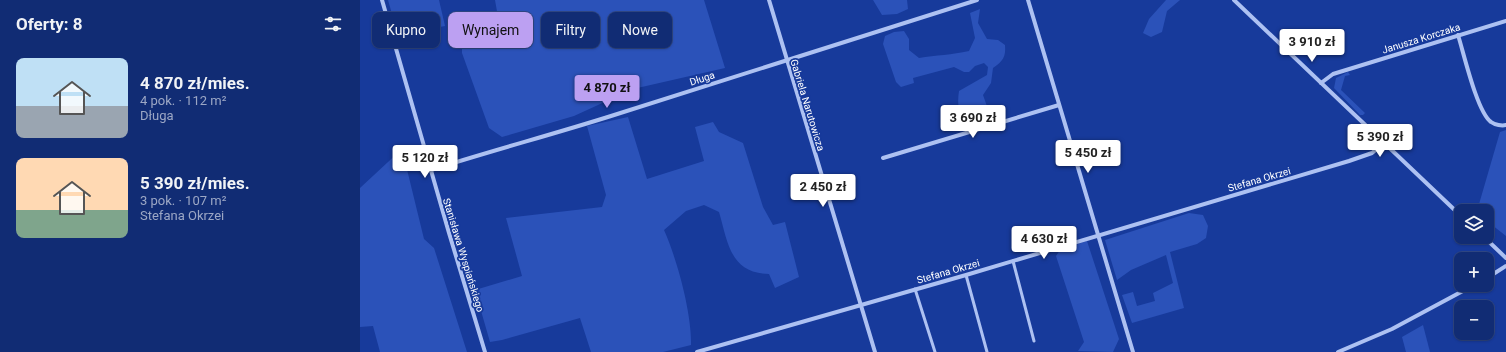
<!DOCTYPE html>
<html lang="pl">
<head>
<meta charset="utf-8">
<style>
  body { margin:0; font-family:Roboto,sans-serif; background:#1e387c; color:#f1f3f6; height:100vh; display:flex; flex-direction:column; font-size:15px; white-space:nowrap }
  * { box-sizing:border-box; margin:0 }
  p { font-size:13px; color:#9ca7c5 }
  .icon { flex:none; width:22px; height:22px; fill:none; stroke:currentColor; stroke-width:2; stroke-linecap:round; stroke-linejoin:round }
  .map { position:relative; flex:1; overflow:hidden }
  .drawer { display:flex; flex-direction:column; background:#112c74; width:360px }
  .drawer>* { flex:none }
  .banner { position:absolute; left:12px; top:12px; width:380px; height:36px; display:flex; gap:8px }
  .fabs { position:absolute; left:1094px; top:204px; display:grid; gap:8px }
  .fabs a { display:grid; place-items:center; width:40px; height:40px; border-radius:8px; background:#112c74; box-shadow:0 1px 3px #0004,0 0 0 1px #304886; font-size:20px }
  .price { position:absolute; translate:-50% -34px; padding:0 9px; border-radius:4px; background:#fff; color:#222; font-size:13px; line-height:26px; filter:drop-shadow(0 1px 2px #0008) }
  .price::after { content:''; position:absolute; left:50%; top:24px; width:12px; height:9px; margin-left:-6px; background:inherit; clip-path:polygon(0 0,100% 0,50% 100%) }
  .price.active { background:#bca0f2; color:#111 }
  ul { padding:0; list-style:none }
  li { display:flex; align-items:center; gap:12px; height:100px; padding:0 16px }
  li span { display:grid; place-items:center; flex:none; width:112px; height:80px; border-radius:8px; color:#555 }
  li>.icon { margin-inline-start:auto }
  span .icon { width:48px; height:48px; fill:#fffc; stroke-width:1 }
  li b { font-size:17px }
  h2 { display:flex; justify-content:space-between; align-items:center; height:48px; padding:0 16px; font-size:17px }
  .pill { padding:0 14px; border-radius:8px; background:#112c74; box-shadow:0 1px 3px #0004,0 0 0 1px #304886; font-size:14px; line-height:36px }
  .pill.active { background:#bca0f2; color:#111 }
  main { display:flex; flex:1; min-height:0 }
  .map>svg:first-child { display:block }
  .green { fill:#2b52b9 }
  .lines { fill:none; stroke-linecap:round; stroke-linejoin:round }
  .lane { stroke:#adc1f2; stroke-width:3 }
  .street { stroke:#adc1f2; stroke-width:4 }
  .labels { text-anchor:middle; stroke-width:3.5; stroke-linejoin:round; paint-order:stroke }
  .street-label { font-size:10px; fill:#fff; stroke:#173a9b }
</style>
</head>
<body>
<main>
<section class="drawer">
<h2>Oferty: 8<svg class="icon" aria-label="filters" viewBox="0 0 24 24"><path d="M4 7h16M4 17h16"/><circle cx="9" cy="7" r="2"/><circle cx="15" cy="17" r="2"/></svg></h2>
<ul>
<li><span style="background:linear-gradient(#bfe0f5 60%,#9aa5b1 0)"><svg class="icon" aria-label="home" viewBox="0 0 24 24"><path d="M3 11l9-7 9 7M6 9v11h12V9"/></svg></span><div><b>4 870 zł/mies.</b><p>4 pok. · 112 m²</p><p>Długa</p></div></li>
<li><span style="background:linear-gradient(#ffd9b3 65%,#7fa58c 0)"><svg class="icon" aria-label="home" viewBox="0 0 24 24"><path d="M3 11l9-7 9 7M6 9v11h12V9"/></svg></span><div><b>5 390 zł/mies.</b><p>3 pok. · 107 m²</p><p>Stefana Okrzei</p></div></li>
</ul>
</section>
<div class="map">
<svg width="1146" height="352" viewBox="0 0 1146 352">
  <rect width="100%" height="100%" fill="#173a9b"/>
  <g class="green">
    <polygon points="28,0 79,0 85,26 38,35"/>
    <polygon points="135,0 344,0 365,68 273,89 214,116 142,137 129,128 102,53 102,28 119,26 138,17"/>
    <polygon points="513,0 547,0 548,9 537,14 522,15"/>
    <polygon points="806,0 820,0 807,11 802,32 791,37 783,33 789,19"/>
    <path d="M 620,9 L 618,23 L 627,39 L 638,40 L 645,45 C 646,57 643,61 633,68 L 631,83 L 623,95 L 629,112 L 609,123 C 598,114 597,105 599,91 L 627,75 L 628,67 L 624,63 L 615,66 L 609,72 L 604,72 L 594,67 L 553,78 L 554,83 L 541,87 L 536,82 L 523,44 L 525,36 L 534,32 L 544,31 L 549,39 L 549,50 L 559,58 C 576,55 592,55 609,51 L 615,38 L 610,13 Z"/>
    <polygon points="988,72 990,75 985,76 981,90 1005,113 1003,115 1000,115 974,88 976,78"/>
    <path d="M 268,117 L 287,179 L 344,161 L 335,127 L 353,122 L 359,132 L 383,143 L 403,207 L 413,225 L 425,222 L 439,277 L 415,288 L 409,274 C 370,273 368,243 359,212 L 344,205 L 326,211 L 304,230 C 317,259 332,314 331,345 L 303,352 L 231,352 L 220,318 L 142,340 L 130,342 L 115,290 L 162,276 L 146,218 L 242,207 L 246,195 L 227,126 Z"/>
    <polygon points="1146,130 1146,236 1127,221 1127,211 1117,211 1140,132"/>
    <polygon points="42,149 64,239 74,248 107,352 20,352 13,326 0,327 0,188"/>
    <polygon points="829,213 843,215 848,226 846,238 837,244 810,252 824,308 772,323 762,295 773,292 777,306 795,301 793,293 813,283 806,255 771,270 757,280 745,240"/>
    <polygon points="727,241 759,339 753,352 718,351 724,342 696,256 700,250"/>
    <polygon points="1063,325 1070,352 1046,352 1042,337"/>
  </g>
  <g class="lines">
    <g class="lane">
      <polyline points="653,261 674,341"/>
      <polyline points="606,275 627,352"/>
      <polyline points="555,289 575,352"/>
    </g>
    <g class="street">
      <polyline points="22,0 89,233 125,352"/>
      <polyline points="409,0 515,352"/>
      <polyline points="668,0 773,352"/>
      <polyline points="874,0 1101,216"/>
      <path d="M 1098,35 C 1104,54 1117,112 1131,122 C 1135,125 1142,126 1146,125"/>
      <polyline points="961,83 973,74 1146,21"/>
      <polyline points="523,158 699,105"/>
      <path d="M 71,170 C 130,151 191,135 251,116 C 373,78 495,38 617,0"/>
      <polyline points="1124,237 1146,258"/>
      <polyline points="1127,278 1146,266"/>
      <polyline points="337,352 606,275 989,161 1012,153 1024,143"/>
      <polyline points="978,352 1032,329 1114,285"/>
    </g>
  </g>
  <g class="labels">
    <g class="street-label">
      <text transform="translate(1061 38) rotate(-17)" y="4">Janusza Korczaka</text>
      <text transform="translate(342 78) rotate(-18)" y="4">Długa</text>
      <text transform="translate(448 105) rotate(73)" y="4">Gabriela Narutowicza</text>
      <text transform="translate(899 179) rotate(-16)" y="4">Stefana Okrzei</text>
      <text transform="translate(104 255) rotate(73)" y="4">Stanisława Wyspiańskiego</text>
      <text transform="translate(588 271) rotate(-16)" y="4">Stefana Okrzei</text>
    </g>
  </g>
</svg>
<div class="fabs">
<a><svg class="icon" aria-label="layers" viewBox="0 0 24 24"><path d="M12 4l9 5-9 5-9-5zM3 14l9 5 9-5"/></svg></a>
<a>+</a>
<a>−</a>
</div>
<b class="price" style="left:952px;top:63px">3 910 zł</b>
<b class="price active" style="left:247px;top:109px">4 870 zł</b>
<b class="price" style="left:613px;top:139px">3 690 zł</b>
<b class="price" style="left:1020px;top:158px">5 390 zł</b>
<b class="price" style="left:728px;top:174px">5 450 zł</b>
<b class="price" style="left:65px;top:179px">5 120 zł</b>
<b class="price" style="left:463px;top:208px">2 450 zł</b>
<b class="price" style="left:684px;top:260px">4 630 zł</b>
<div class="banner">
<a class="pill">Kupno</a>
<a class="pill active">Wynajem</a>
<a class="pill">Filtry</a>
<a class="pill">Nowe</a>
</div>
</div>
</main>
</body>
</html>
